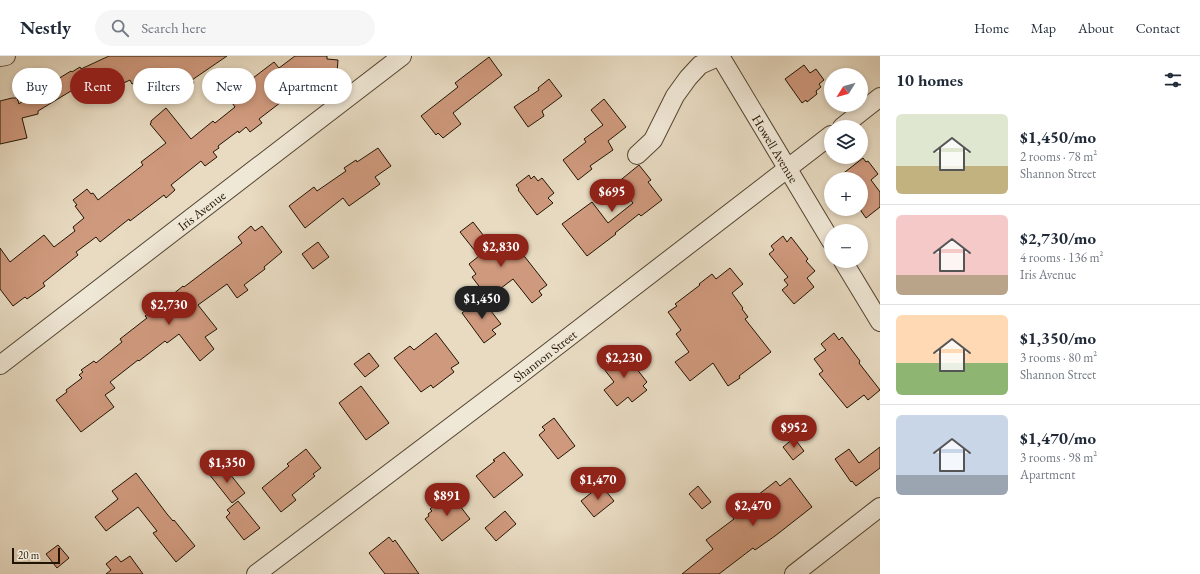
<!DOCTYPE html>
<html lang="en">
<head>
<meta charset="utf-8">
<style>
  body { margin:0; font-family:"EB Garamond",serif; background:#f6f6f7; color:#1f2937; height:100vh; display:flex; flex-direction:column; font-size:15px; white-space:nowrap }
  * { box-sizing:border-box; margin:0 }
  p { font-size:13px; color:#747a83 }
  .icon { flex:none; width:22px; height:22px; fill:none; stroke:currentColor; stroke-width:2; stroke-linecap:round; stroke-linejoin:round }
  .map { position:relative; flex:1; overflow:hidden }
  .sheet { display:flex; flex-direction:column; background:#fff; width:320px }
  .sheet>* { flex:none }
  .banner { position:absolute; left:12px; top:12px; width:380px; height:36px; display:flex; gap:8px }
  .needle { width:26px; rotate:233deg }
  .buttons { position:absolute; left:824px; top:12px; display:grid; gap:8px }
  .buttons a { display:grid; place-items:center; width:44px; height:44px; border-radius:50%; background:#fff; box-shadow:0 2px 6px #0003; font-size:20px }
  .scale { position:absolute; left:12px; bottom:10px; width:48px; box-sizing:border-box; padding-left:4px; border:2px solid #221402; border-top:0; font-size:11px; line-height:14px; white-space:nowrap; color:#221402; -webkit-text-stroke:3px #f0e8d7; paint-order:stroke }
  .price { position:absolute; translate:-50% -34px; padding:0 9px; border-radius:14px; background:#8f2418; color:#fff; font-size:13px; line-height:26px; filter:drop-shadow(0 1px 2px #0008) }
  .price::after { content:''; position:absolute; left:50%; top:24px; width:12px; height:9px; margin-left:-6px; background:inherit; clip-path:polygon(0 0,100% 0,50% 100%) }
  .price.on { background:#222; color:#fff }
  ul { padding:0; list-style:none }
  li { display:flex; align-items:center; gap:12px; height:100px; padding:0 16px }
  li+li { border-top:1px solid #e0e1e3 }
  li span { display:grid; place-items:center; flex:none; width:112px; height:80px; border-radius:6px; color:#555 }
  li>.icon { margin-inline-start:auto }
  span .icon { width:48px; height:48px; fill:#fffc; stroke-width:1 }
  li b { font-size:17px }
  h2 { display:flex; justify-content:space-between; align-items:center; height:48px; padding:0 16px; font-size:17px }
  .chip { padding:0 14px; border-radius:18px; background:#fff; box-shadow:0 2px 6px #0003; font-size:14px; line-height:36px }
  .chip.on { background:#8f2418; color:#fff }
  header { display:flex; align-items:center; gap:24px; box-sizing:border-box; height:56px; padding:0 20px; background:#fff; border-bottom:1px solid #e0e1e3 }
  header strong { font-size:19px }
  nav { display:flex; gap:22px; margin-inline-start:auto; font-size:14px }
  .search { width:280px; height:36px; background:#f6f6f7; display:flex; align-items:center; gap:10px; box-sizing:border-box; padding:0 14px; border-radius:22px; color:#747a83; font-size:15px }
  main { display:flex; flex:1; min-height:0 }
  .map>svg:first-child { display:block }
  .building { fill:#cf997d; stroke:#221402 }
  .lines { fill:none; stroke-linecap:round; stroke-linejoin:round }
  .minor-casing { stroke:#544632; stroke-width:20 }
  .minor { stroke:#f0e8d7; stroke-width:18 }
  .labels { text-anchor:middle; stroke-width:3; stroke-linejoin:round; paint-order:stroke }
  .street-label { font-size:13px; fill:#221402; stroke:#f0e8d7 }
</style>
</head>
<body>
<header>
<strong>Nestly</strong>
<div class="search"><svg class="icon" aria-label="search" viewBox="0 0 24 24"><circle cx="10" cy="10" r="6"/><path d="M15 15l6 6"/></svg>Search here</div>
<nav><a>Home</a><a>Map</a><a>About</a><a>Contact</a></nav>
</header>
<main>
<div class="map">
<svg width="880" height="518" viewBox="0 0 880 518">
  <rect width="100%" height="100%" fill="#e8dbc2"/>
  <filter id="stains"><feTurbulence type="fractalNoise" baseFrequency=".005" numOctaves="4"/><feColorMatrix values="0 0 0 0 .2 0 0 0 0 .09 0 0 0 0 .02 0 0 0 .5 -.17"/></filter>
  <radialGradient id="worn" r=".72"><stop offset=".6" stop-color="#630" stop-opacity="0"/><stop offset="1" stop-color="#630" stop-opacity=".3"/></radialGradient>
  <g class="building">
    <polygon points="109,0 227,0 192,24 194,27 175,37 162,12 132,28 130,24 115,31 112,25 99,31 94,21 38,55 38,58 22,62 27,82 0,88 0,45 12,42 17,42 19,48 24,44 45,39 42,33 48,29 71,15 72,16 80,11 81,13"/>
    <polygon points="295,0 327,0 327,3 338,4 337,17 328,17 327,21 315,20 259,63 262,67 250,76 246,71 239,77 238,75 218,90 219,92 213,96 217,101 205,110 201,105 171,129 175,134 166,142 164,139 130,165 129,163 100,186 96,181 76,196 78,199 43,227 45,230 27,243 25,241 13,250 0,233 0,192 10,206 44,179 54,191 75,175 73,171 84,162 75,150 77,149 73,144 87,133 91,138 93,137 98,144 143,109 141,106 166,87 150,68 151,67 151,65 166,52 191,83 213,65 215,67 235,51 228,41 274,6 279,12"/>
    <polygon points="489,1 502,19 453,57 461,68 443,82 438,77 436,79 421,60 458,31 455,27"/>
    <polygon points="804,9 810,17 816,13 824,24 819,28 821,31 816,35 817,38 807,46 806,44 802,47 785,23"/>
    <polygon points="549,23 562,40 542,55 544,60 528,71 514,51 539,34 538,32"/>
    <polygon points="604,43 626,71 608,85 613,94 590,110 592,113 578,124 563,104 586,86 584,83 603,69 591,54"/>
    <polygon points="378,92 391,110 375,121 380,128 349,150 343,142 305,172 289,150 314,131 317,135 346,115 344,112 356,104 357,106"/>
    <polygon points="863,102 866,106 868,105 878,118 871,124 880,136 880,151 866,162 861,155 861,123 836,123"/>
    <polygon points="639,109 651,124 648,126 662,144 641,160 639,158 615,177 616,178 587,200 562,168 592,146 608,167 633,147 617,127"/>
    <polygon points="529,119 531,123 534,120 538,125 542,122 554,137 548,142 553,147 537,159 518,134 519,133 516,129"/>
    <polygon points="473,166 501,202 512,193 517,200 521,196 547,229 539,235 542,239 532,247 513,223 488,242 472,221 476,218 469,208 479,200 460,176"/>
    <polygon points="251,170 255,175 262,170 282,196 264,211 265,213 244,229 248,234 237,242 227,228 198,249 217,273 205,281 214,293 200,305 179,278 167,287 165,285 139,305 138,304 110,326 115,332 105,339 114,351 81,376 56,344 67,336 66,334 82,322 79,319 83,316 81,314 94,305 96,307 122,286 120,283 147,262 145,260 158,250 157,248 170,238 172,239 183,230 184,231 242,187 238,181"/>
    <polygon points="783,180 787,186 791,181 808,203 806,205 815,215 807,222 814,231 794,248 782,234 788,229 784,224 788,221 769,198 774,194 771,190"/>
    <polygon points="318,186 329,201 313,213 302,198"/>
    <polygon points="730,212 743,228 732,237 743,252 742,253 748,261 745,263 771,296 739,320 740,322 728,330 713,307 690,325 675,306 689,296 676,278 681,274 668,256 677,250 675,248 700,229 699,228 712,218 716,223"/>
    <polygon points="481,242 501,268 492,274 496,278 484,287 462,257"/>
    <polygon points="436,277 459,307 451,312 454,316 433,332 431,329 421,336 394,302 410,290 414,294"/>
    <polygon points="834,277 839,284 842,281 860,305 859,307 880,334 868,344 864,339 847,352 819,318 823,315 814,303 826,294 821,288"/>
    <polygon points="621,293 647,326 643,330 647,334 632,346 628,341 617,350 604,334 614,326 601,309"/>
    <polygon points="369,297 379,310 365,321 354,308"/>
    <polygon points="361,330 389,367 366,384 339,347"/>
    <polygon points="554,362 575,390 558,403 539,379 545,374 542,371"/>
    <polygon points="794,382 804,395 793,404 783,391"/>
    <polygon points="880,391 880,412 856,430 852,425 851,426 835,403 849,393 859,407"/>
    <polygon points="306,393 321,412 313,418 315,420 292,439 296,444 281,456 262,432 289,410 287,408"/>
    <polygon points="504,396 523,419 494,442 476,420 495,405 493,404"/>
    <polygon points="222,408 245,437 232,447 209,418"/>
    <polygon points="136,417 167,458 173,465 174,464 195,490 176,506 153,477 157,475 138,451 106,475 95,461 118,443 112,435"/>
    <polygon points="790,422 812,451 775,480 755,494 753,492 719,518 682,518 713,493 706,484 734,463 728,455 741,445 745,449 776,425 780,430"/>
    <polygon points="601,429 614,445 594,461 581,445"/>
    <polygon points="698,430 711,446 702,453 689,438"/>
    <polygon points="450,437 470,463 442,485 425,463 429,460 428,458 432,455 430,453"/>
    <polygon points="238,445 260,472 244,484 226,461 230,457 227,454"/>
    <polygon points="505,455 516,468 496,485 485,472"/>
    <polygon points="389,481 393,486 395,484 419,518 385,518 369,497"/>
    <polygon points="58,489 69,502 57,512 46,498"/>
    <polygon points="116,500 121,506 130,500 143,518 106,518 111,514 106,508"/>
  </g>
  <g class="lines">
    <defs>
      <g id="minor">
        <polyline points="0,1 6,0"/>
        <polyline points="842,71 880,41"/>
        <path id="s1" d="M 637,99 L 653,84 L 675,40 L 688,22 L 700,9 L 720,0 L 831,185"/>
        <polyline points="843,205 880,266"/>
        <path id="s2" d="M 0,309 L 402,0"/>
        <path id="s3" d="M 256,518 L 518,320 L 831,79"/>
        <polyline points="794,518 880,451"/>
      </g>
    </defs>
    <use href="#minor" class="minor-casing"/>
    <use href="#minor" class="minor"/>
  </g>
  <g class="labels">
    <g class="street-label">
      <text dy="5" stroke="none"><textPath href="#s1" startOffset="241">Howell Avenue</textPath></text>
      <text dy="5" stroke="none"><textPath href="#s2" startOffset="254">Iris Avenue</textPath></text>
      <text dy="5" stroke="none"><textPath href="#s3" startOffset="362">Shannon Street</textPath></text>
    </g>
  </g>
  <rect width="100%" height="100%" filter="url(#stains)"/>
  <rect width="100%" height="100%" fill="url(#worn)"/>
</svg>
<div class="buttons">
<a><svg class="needle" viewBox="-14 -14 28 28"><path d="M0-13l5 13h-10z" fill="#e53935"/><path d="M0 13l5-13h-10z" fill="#747a83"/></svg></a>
<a><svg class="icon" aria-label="layers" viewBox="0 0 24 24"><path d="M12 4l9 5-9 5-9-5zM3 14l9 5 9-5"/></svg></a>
<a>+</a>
<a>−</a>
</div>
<div class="scale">20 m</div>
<b class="price" style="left:612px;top:157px">$695</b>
<b class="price" style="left:501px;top:212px">$2,830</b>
<b class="price on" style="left:482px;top:264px">$1,450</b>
<b class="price" style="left:169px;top:270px">$2,730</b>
<b class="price" style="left:624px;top:323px">$2,230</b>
<b class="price" style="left:794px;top:393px">$952</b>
<b class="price" style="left:227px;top:428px">$1,350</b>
<b class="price" style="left:598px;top:445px">$1,470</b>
<b class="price" style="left:447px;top:461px">$891</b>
<b class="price" style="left:753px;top:471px">$2,470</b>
<div class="banner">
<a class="chip">Buy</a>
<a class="chip on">Rent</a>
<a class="chip">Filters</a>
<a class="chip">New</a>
<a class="chip">Apartment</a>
</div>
</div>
<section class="sheet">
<h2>10 homes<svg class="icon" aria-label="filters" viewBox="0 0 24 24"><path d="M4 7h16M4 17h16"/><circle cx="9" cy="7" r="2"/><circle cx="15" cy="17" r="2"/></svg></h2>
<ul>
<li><span style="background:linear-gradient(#dfe7d0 65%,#c2b280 0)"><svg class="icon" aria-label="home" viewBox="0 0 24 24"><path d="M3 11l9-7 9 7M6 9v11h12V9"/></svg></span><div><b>$1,450/mo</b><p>2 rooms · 78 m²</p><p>Shannon Street</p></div></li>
<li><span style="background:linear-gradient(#f6c9c9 75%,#b9a48a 0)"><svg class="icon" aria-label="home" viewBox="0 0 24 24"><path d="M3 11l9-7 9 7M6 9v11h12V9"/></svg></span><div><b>$2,730/mo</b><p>4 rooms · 136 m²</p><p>Iris Avenue</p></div></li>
<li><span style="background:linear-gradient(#ffd9b3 60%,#8fb573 0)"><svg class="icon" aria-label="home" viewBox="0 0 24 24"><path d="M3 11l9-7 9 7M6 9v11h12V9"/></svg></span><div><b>$1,350/mo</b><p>3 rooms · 80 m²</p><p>Shannon Street</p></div></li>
<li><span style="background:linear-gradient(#c9d6e8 75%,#9aa5b1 0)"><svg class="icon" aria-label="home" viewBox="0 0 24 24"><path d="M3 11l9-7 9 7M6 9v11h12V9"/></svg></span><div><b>$1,470/mo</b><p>3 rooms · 98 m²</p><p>Apartment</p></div></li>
</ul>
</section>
</main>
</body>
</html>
